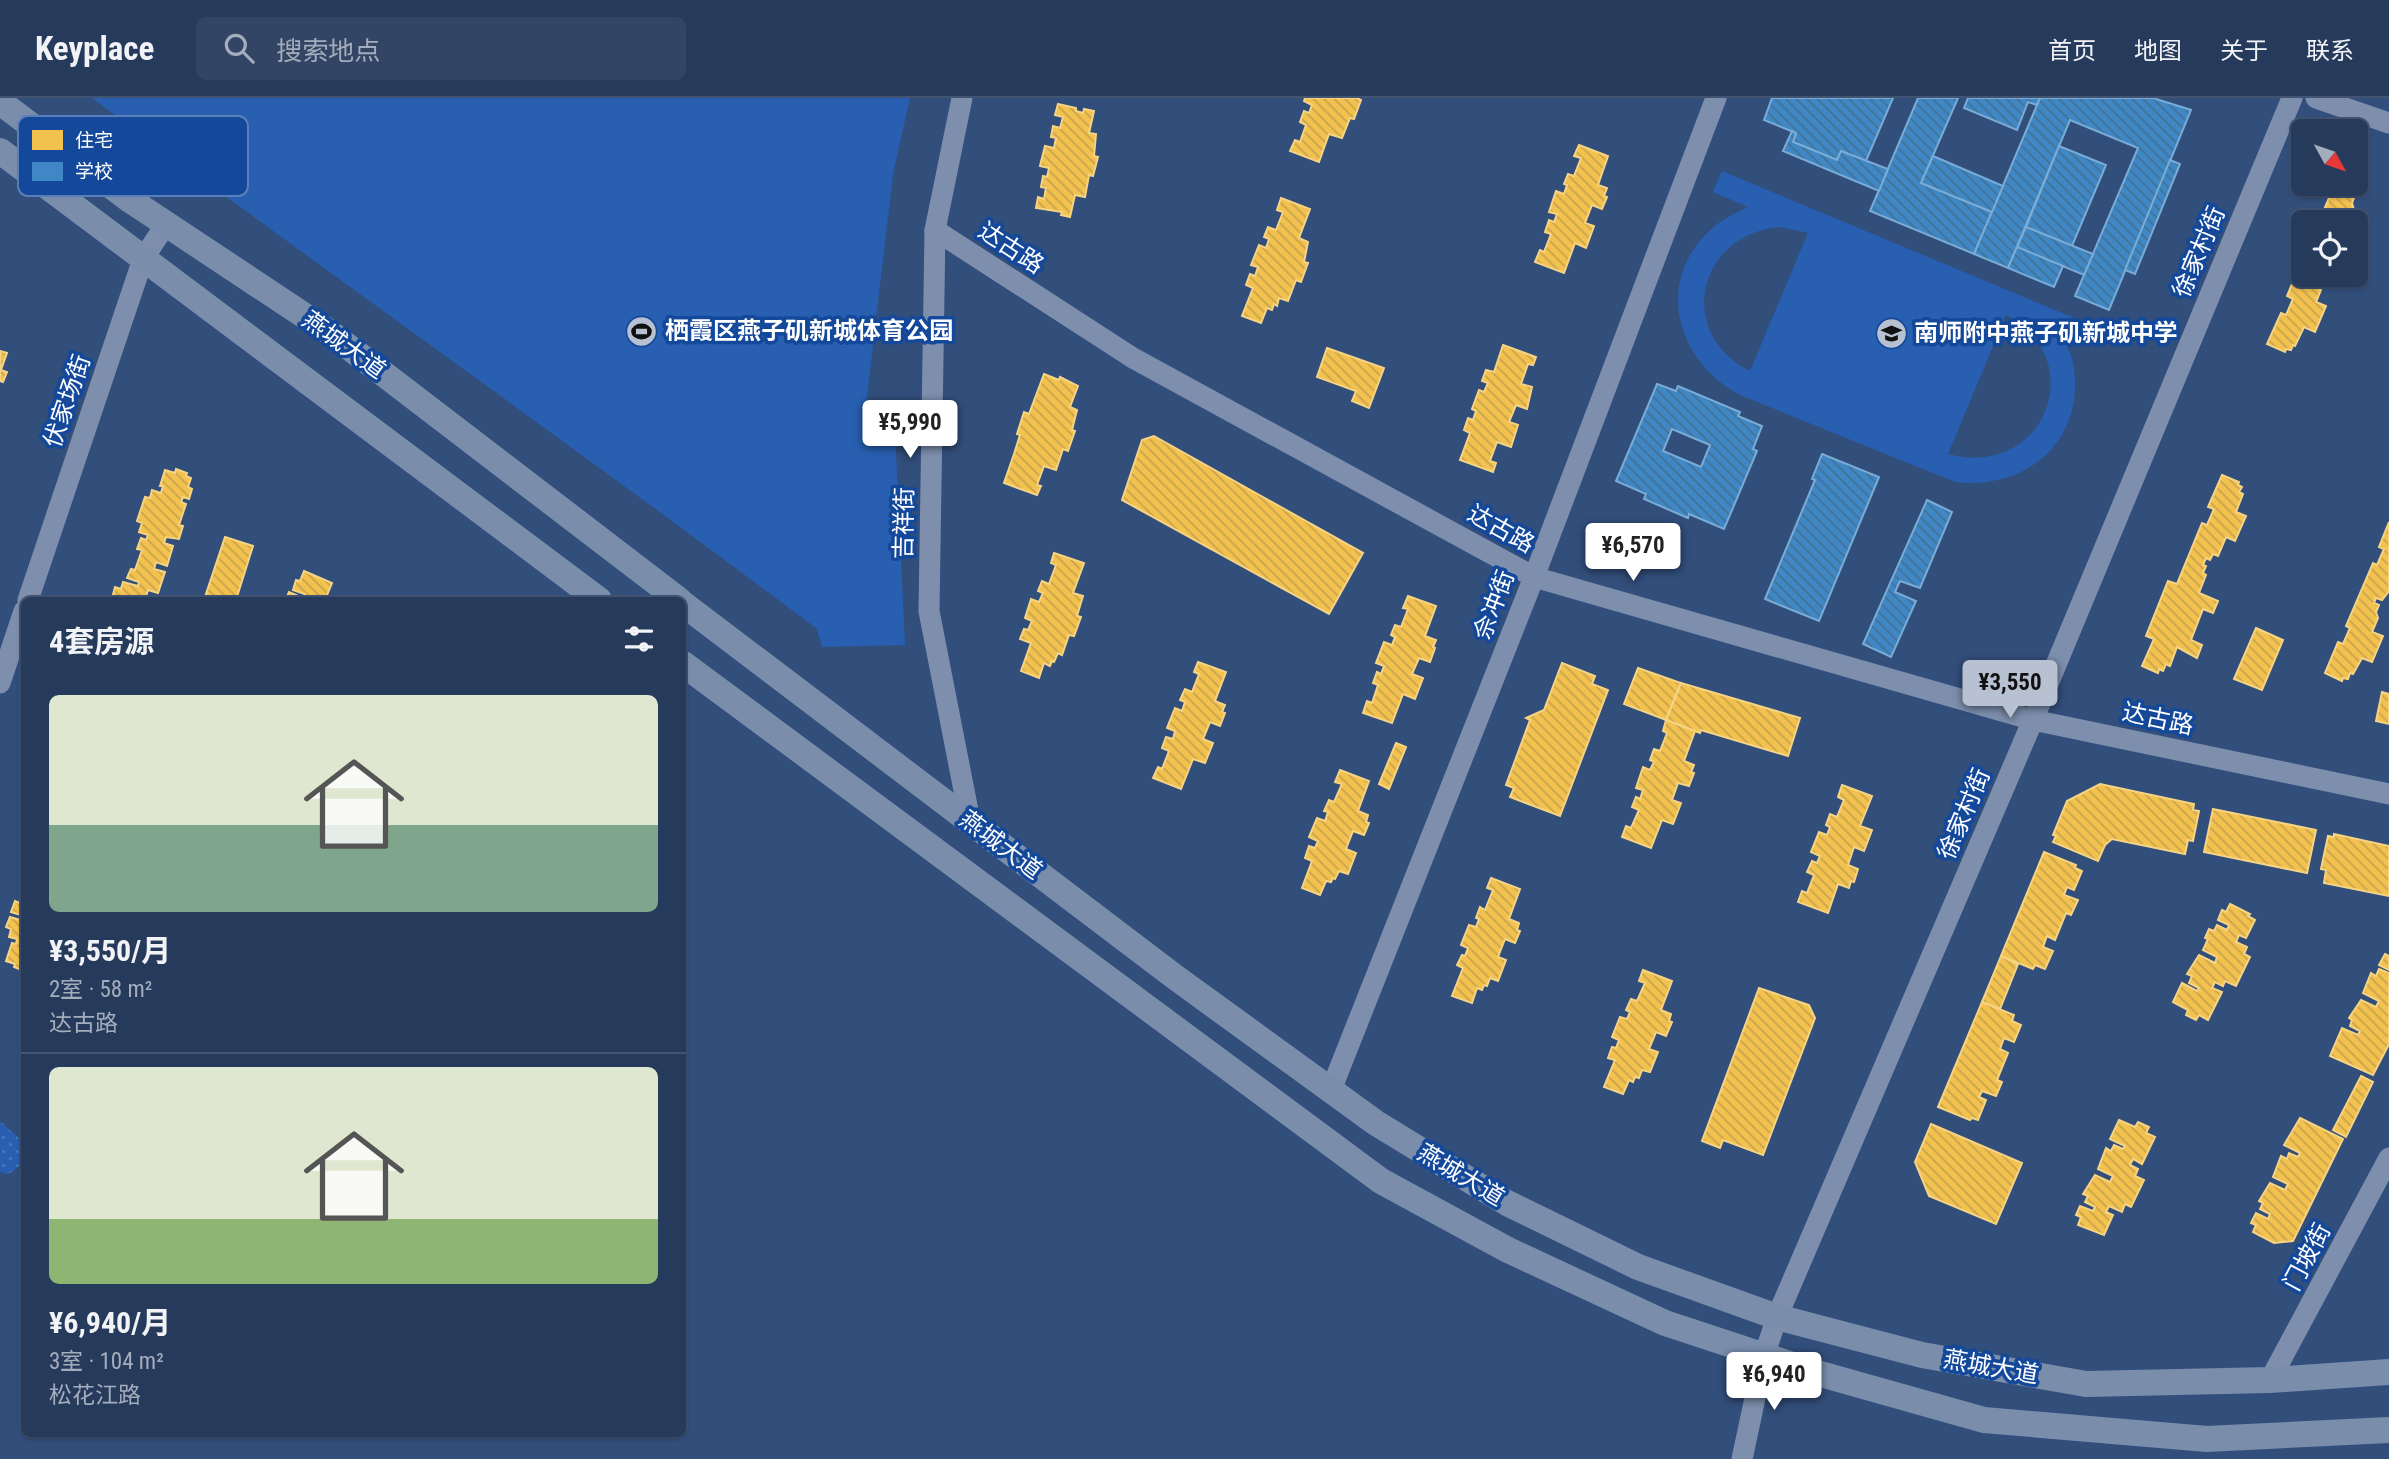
<!DOCTYPE html>
<html lang="zh">
<head>
<meta charset="utf-8">
<style>
  body { margin:0; font-family:"Roboto Condensed","Noto Sans SC",sans-serif; background:#324565; color:#f1f3f6; height:100vh; display:flex; flex-direction:column; font-size:26px; white-space:nowrap }
  * { box-sizing:border-box; margin:0 }
  p { font-size:23px; color:#a4adbb }
  .icon { flex:none; width:38px; height:38px; fill:none; stroke:currentColor; stroke-width:2; stroke-linecap:round; stroke-linejoin:round }
  .map { position:relative; flex:1; overflow:hidden }
  .details { position:absolute; left:21px; top:499px; width:665px; height:840px; display:flex; flex-direction:column; background:#263a5c; border-radius:10px; box-shadow:0 2px 5px #0004,0 0 0 2px #425472 }
  .details>* { flex:none }
  .needle { width:46px; rotate:130deg }
  .tools { position:absolute; left:2291px; top:21px; display:grid; gap:14px }
  .tools a { display:grid; place-items:center; width:77px; height:77px; border-radius:10px; background:#263a5c; box-shadow:0 2px 5px #0004,0 0 0 2px #425472; font-size:35px }
  .price { position:absolute; translate:-50% -60px; padding:0 16px; border-radius:7px; background:#fff; color:#222; font-size:23px; line-height:46px; filter:drop-shadow(0 2px 4px #0008) }
  .price::after { content:''; position:absolute; left:50%; top:42px; width:21px; height:16px; margin-left:-10px; background:inherit; clip-path:polygon(0 0,100% 0,50% 100%) }
  .price.current { background:#b7c1d1; color:#111 }
  ul { padding:0; list-style:none }
  li { display:grid; align-content:center; gap:14px; height:371px; padding:0 28px }
  li+li { border-top:2px solid #425472 }
  li span { display:grid; place-items:center; height:217px; border-radius:10px; color:#555 }
  li>.icon { margin-inline-start:auto }
  span .icon { width:126px; height:126px; fill:#fffc; stroke-width:1 }
  li b { font-size:30px }
  h2 { display:flex; justify-content:space-between; align-items:center; height:84px; padding:0 28px; font-size:30px }
  header { display:flex; align-items:center; gap:42px; box-sizing:border-box; height:98px; padding:0 35px; background:#263a5c; border-bottom:2px solid #425472 }
  header strong { font-size:33px }
  nav { display:flex; gap:38px; margin-inline-start:auto; font-size:24px }
  .search { width:490px; height:63px; background:#324565; display:flex; align-items:center; gap:18px; box-sizing:border-box; padding:0 24px; border-radius:10px; color:#a4adbb; font-size:26px }
  .map>svg:first-child { display:block }
  .grass { fill:url(#grass-dots) }
  .pitch { fill:#285fb0; fill-rule:evenodd }
  .homes { fill:url(#homes-back-hatch); stroke:#f6d483; stroke-width:2 }
  .schools { fill:url(#schools-back-hatch); stroke:#79acd6; stroke-width:2; fill-rule:evenodd }
  .lines { fill:none; stroke-linecap:round; stroke-linejoin:round }
  .minor { stroke:#7d8fad; stroke-width:21 }
  .major { stroke:#7a8eab; stroke-width:26 }
  .labels { text-anchor:middle; stroke-width:7; stroke-linejoin:round; paint-order:stroke }
  .street-label { font-size:24px; fill:#fff; stroke:#13489a }
  .poi-label { font-size:24px; font-weight:bold; fill:#fff; stroke:#13489a; text-anchor:start }
  .key { fill:#13489a; stroke:#5a7fb8; stroke-width:2 }
  .key-label { font-size:19px; fill:#fff }
</style>
</head>
<body>
<header>
<strong>Keyplace</strong>
<div class="search"><svg class="icon" aria-label="search" viewBox="0 0 24 24"><circle cx="10" cy="10" r="6"/><path d="M15 15l6 6"/></svg>搜索地点</div>
<nav><a>首页</a><a>地图</a><a>关于</a><a>联系</a></nav>
</header>
<div class="map">
<svg width="2389" height="1361" viewBox="0 0 2389 1361">
  <defs>
    <pattern id="grass-dots" width="8" height="8" patternUnits="userSpaceOnUse" patternTransform="scale(1.75)"><rect width="8" height="8" fill="#285fb0"/><path d="M2 2h.1M6 6h.1" fill="none" stroke="#4877bc" stroke-width="1.8" stroke-linecap="round"/></pattern>
    <pattern id="homes-back-hatch" width="6" height="6" patternUnits="userSpaceOnUse" patternTransform="scale(1.75)"><rect width="6" height="6" fill="#f2c14e"/><path d="M-1 5l2 2M0 0l6 6M5-1l2 2" fill="none" stroke="#c8a44e"/></pattern>
    <pattern id="schools-back-hatch" width="6" height="6" patternUnits="userSpaceOnUse" patternTransform="scale(1.75)"><rect width="6" height="6" fill="#3f88c5"/><path d="M-1 5l2 2M0 0l6 6M5-1l2 2" fill="none" stroke="#447095"/></pattern>
  </defs>
  <rect width="100%" height="100%" fill="#324e7b"/>
  <path class="grass" d="M 0,1023 L 24,1045 C 25,1059 21,1071 7,1076 L 0,1074 Z"/>
  <g class="pitch">
    <path d="M 92,0 L 910,0 L 893,76 L 863,332 L 895,332 L 905,547 L 822,549 L 817,531 C 578,351 333,179 92,0 Z"/>
    <path d="M 1722,73 L 2074,220 C 2072,226 2067,233 2066,240 C 2065,246 2070,254 2072,260 C 2074,270 2076,281 2075,292 C 2071,357 2015,391 1955,384 L 1740,297 C 1679,265 1654,188 1707,135 C 1719,123 1733,116 1748,109 L 1713,94 ZM 1779,129 L 1808,135 L 1750,273 C 1675,235 1697,137 1779,129 ZM 2006,217 C 2092,262 2044,382 1948,356 Z"/>
  </g>
  <g class="homes">
    <polygon points="1305,0 1357,0 1361,2 1354,21 1350,20 1342,40 1329,36 1319,64 1290,53 1295,42 1300,44 1306,27 1300,24 1304,13 1309,15 1312,7 1304,3"/>
    <polygon points="1058,6 1076,10 1076,13 1083,15 1084,11 1094,13 1089,35 1096,36 1094,58 1098,59 1093,78 1089,77 1085,99 1075,97 1070,119 1061,117 1062,114 1036,110 1038,99 1044,101 1046,90 1041,89 1043,78 1047,79 1049,70 1040,68 1045,48 1054,50 1056,40 1051,39 1053,28 1060,30 1063,19 1055,17"/>
    <polygon points="1579,47 1608,58 1598,87 1607,90 1604,98 1607,99 1602,111 1592,107 1585,125 1594,128 1586,150 1575,145 1564,175 1535,164 1540,152 1544,154 1551,136 1545,134 1549,122 1554,124 1557,116 1549,114 1556,93 1564,96 1567,87 1564,86 1568,76 1574,78 1581,60 1574,58"/>
    <polygon points="2334,88 2352,95 2350,98 2354,100 2352,105 2354,112 2348,124 2325,124 2326,121 2321,119"/>
    <polygon points="1281,100 1310,111 1299,140 1308,144 1304,164 1308,165 1301,184 1296,182 1288,203 1279,200 1277,208 1274,206 1272,212 1267,210 1261,225 1242,218 1253,190 1246,187 1250,176 1255,178 1258,169 1251,167 1259,147 1266,150 1269,141 1264,139 1268,129 1276,132 1283,114 1277,112"/>
    <polygon points="2303,160 2303,177 2321,178 2318,190 2321,192 2316,204 2326,208 2315,234 2304,229 2295,248 2293,247 2291,252 2286,251 2285,254 2267,246 2281,215 2286,217 2293,201 2287,198"/>
    <polygon points="1503,247 1536,259 1533,267 1528,266 1521,286 1532,289 1527,311 1516,307 1509,324 1518,327 1511,349 1497,344 1490,363 1496,365 1493,374 1460,362 1470,335 1464,332 1468,320 1473,322 1476,313 1472,311 1479,292 1484,294 1488,285 1482,283 1486,272 1494,274"/>
    <polygon points="1327,250 1384,270 1369,310 1352,303 1356,293 1317,279"/>
    <polygon points="0,253 7,255 1,272 7,274 3,284 0,283"/>
    <polygon points="1044,276 1059,282 1060,279 1078,288 1070,309 1077,312 1072,332 1075,333 1068,353 1063,351 1056,372 1044,368 1037,387 1041,388 1037,397 1004,385 1014,356 1020,337 1017,336 1024,314 1029,316"/>
    <polygon points="1154,338 1363,455 1329,516 1122,402 1142,342"/>
    <polygon points="176,371 187,375 186,378 191,380 188,389 192,391 189,401 183,399 181,404 186,406 179,427 183,428 179,441 166,439 164,445 173,448 167,468 156,464 154,471 165,474 158,495 148,492 145,502 112,500 115,489 121,491 123,484 138,488 139,484 127,480 131,471 135,472 142,452 137,451 141,440 146,442 148,437 139,434 142,425 137,423 145,399 150,400 152,392 161,395 163,388 160,388 165,372 175,375"/>
    <polygon points="2222,377 2239,384 2238,387 2242,389 2239,394 2243,396 2236,414 2246,418 2235,443 2226,439 2218,458 2213,456 2210,462 2206,460 2203,467 2206,468 2203,475 2206,477 2199,495 2218,503 2213,515 2203,511 2191,542 2202,547 2197,560 2177,549 2170,568 2166,566 2163,573 2159,571 2158,575 2142,568 2154,541 2146,538 2168,483 2177,486 2202,425 2207,427 2214,411 2208,409"/>
    <polygon points="2389,424 2389,493 2382,502 2376,500 2374,505 2379,507 2376,514 2378,520 2372,534 2383,538 2372,564 2362,560 2353,576 2350,575 2348,581 2343,580 2342,583 2325,575 2338,544 2343,546 2350,530 2346,528 2373,465 2377,467 2384,451 2379,449"/>
    <polygon points="225,439 253,448 236,502 204,502"/>
    <polygon points="1054,455 1084,465 1073,495 1083,498 1077,518 1081,519 1074,538 1069,537 1062,557 1058,555 1054,564 1052,563 1050,568 1044,565 1039,580 1021,573 1031,545 1020,541 1024,531 1028,532 1032,523 1025,520 1031,501 1039,504 1043,495 1038,493 1042,483 1049,486 1056,467 1051,465"/>
    <polygon points="304,473 332,485 325,502 281,502 282,500 286,501 289,494 303,500 305,496 293,492 296,482 300,483"/>
    <polygon points="1408,498 1436,508 1425,538 1436,542 1433,549 1435,550 1430,564 1419,560 1412,576 1423,580 1415,601 1403,596 1392,625 1363,615 1367,603 1372,605 1378,587 1373,585 1377,574 1381,576 1384,568 1376,565 1384,544 1392,547 1395,539 1391,537 1395,527 1401,529 1408,511 1403,510"/>
    <polygon points="2256,530 2283,542 2262,592 2234,581"/>
    <polygon points="1198,564 1226,574 1215,603 1225,607 1222,614 1225,615 1220,628 1210,624 1203,641 1213,645 1205,665 1193,661 1181,691 1153,680 1158,669 1162,671 1169,653 1162,650 1166,639 1173,641 1175,633 1167,630 1175,610 1182,613 1185,604 1180,602 1185,591 1192,594 1199,576 1194,574"/>
    <polygon points="1562,565 1595,578 1592,586 1608,592 1560,718 1510,699 1514,690 1506,687 1530,622 1526,620 1544,612"/>
    <polygon points="1638,570 1681,585 1666,622 1624,606"/>
    <polygon points="1681,585 1800,620 1788,658 1701,632 1700,635 1666,622"/>
    <polygon points="2382,594 2389,596 2389,626 2376,623"/>
    <polygon points="1666,622 1695,633 1684,663 1694,667 1691,674 1694,675 1689,688 1678,685 1672,702 1681,705 1673,726 1662,722 1651,750 1622,739 1626,728 1631,730 1639,712 1632,709 1636,699 1640,701 1643,692 1636,690 1643,669 1650,672 1654,664 1650,662 1654,651 1660,653 1667,635 1663,633"/>
    <polygon points="1396,645 1406,649 1389,691 1379,686"/>
    <polygon points="1340,672 1369,683 1358,713 1368,717 1366,724 1369,725 1364,737 1353,733 1346,751 1356,755 1348,776 1339,773 1335,781 1333,780 1331,784 1326,783 1320,797 1302,790 1312,763 1305,760 1309,748 1315,750 1318,743 1309,739 1317,720 1325,723 1328,714 1324,713 1329,702 1334,704 1342,686 1335,684"/>
    <polygon points="2100,686 2194,706 2193,712 2199,713 2193,743 2188,742 2185,756 2112,741 2105,747 2098,763 2053,744 2056,738 2053,737 2067,703"/>
    <polygon points="1842,687 1872,698 1860,728 1872,732 1864,753 1854,749 1848,767 1858,771 1854,784 1851,783 1849,790 1838,786 1828,815 1798,804 1802,793 1807,795 1814,777 1807,774 1812,763 1817,765 1820,758 1811,754 1819,734 1827,737 1830,729 1826,727 1830,716 1837,719 1844,702 1838,699"/>
    <polygon points="2213,711 2316,732 2307,775 2204,754"/>
    <polygon points="2334,736 2389,748 2389,798 2324,785 2326,772 2321,771 2328,738 2334,739"/>
    <polygon points="2044,754 2076,767 2075,770 2082,773 2074,792 2067,789 2064,797 2078,802 2071,817 2066,815 2055,842 2047,838 2043,849 2053,853 2045,871 2035,867 2033,871 2001,858"/>
    <polygon points="1491,780 1520,791 1509,821 1519,825 1517,832 1520,833 1515,845 1505,841 1498,859 1506,862 1498,883 1490,880 1487,888 1484,887 1482,892 1477,890 1472,905 1452,898 1463,870 1457,867 1462,857 1465,858 1468,850 1461,847 1469,827 1476,829 1479,821 1476,820 1480,809 1485,812 1493,792 1487,790"/>
    <polygon points="22,797 24,797 24,818 11,814 15,803 19,805"/>
    <polygon points="2230,806 2250,816 2248,818 2255,822 2246,840 2239,837 2236,844 2247,849 2244,856 2250,859 2236,888 2225,883 2223,888 2215,884 2212,890 2222,894 2208,922 2199,917 2196,922 2186,917 2188,912 2173,904 2182,885 2197,893 2199,890 2189,885 2192,878 2187,876 2199,857 2215,865 2217,859 2203,852 2208,841 2205,840 2209,831 2214,833 2217,827 2227,832 2229,827 2218,822 2222,812 2226,814"/>
    <polygon points="10,819 24,823 24,873 14,869 15,866 6,863 12,845 16,846 17,841 9,839 11,831 6,829"/>
    <polygon points="2385,856 2389,858 2389,872 2379,867"/>
    <polygon points="2001,858 2018,866 2000,911 1982,904"/>
    <polygon points="2379,871 2389,875 2389,946 2373,977 2330,958 2342,930 2358,937 2360,933 2350,928 2352,922 2349,920 2361,902 2376,909 2379,903 2363,895 2371,875 2376,878"/>
    <polygon points="1643,872 1672,883 1661,912 1671,916 1669,923 1672,924 1666,938 1656,934 1649,951 1658,954 1650,974 1642,972 1639,980 1635,979 1633,984 1629,982 1623,996 1604,989 1615,962 1608,960 1612,949 1616,950 1619,942 1612,939 1620,919 1627,921 1630,914 1626,912 1631,901 1637,903 1645,885 1639,883"/>
    <polygon points="1759,890 1809,907 1815,920 1763,1057 1723,1042 1720,1050 1702,1043"/>
    <polygon points="1982,904 2014,917 2012,923 2021,927 2014,944 2004,940 2000,951 2008,955 1997,982 2002,984 1996,998 1982,993 1979,999 1986,1002 1978,1022 1972,1020 1970,1022 1938,1009"/>
    <polygon points="2361,978 2373,984 2346,1039 2333,1032"/>
    <polygon points="2300,1020 2343,1041 2293,1143 2274,1145 2253,1134 2256,1127 2251,1125 2256,1115 2268,1121 2270,1116 2260,1111 2263,1105 2259,1103 2270,1085 2285,1092 2288,1086 2273,1079 2281,1058 2287,1061 2289,1055 2298,1059 2300,1055 2284,1047"/>
    <polygon points="2119,1022 2135,1029 2138,1024 2149,1029 2146,1035 2155,1039 2142,1066 2133,1061 2130,1067 2138,1071 2135,1078 2144,1082 2131,1109 2125,1106 2122,1114 2109,1108 2106,1114 2113,1117 2104,1137 2078,1127 2081,1119 2076,1117 2080,1108 2093,1113 2095,1109 2085,1104 2088,1098 2083,1096 2095,1077 2110,1084 2113,1078 2098,1071 2106,1050 2111,1053 2114,1047 2123,1051 2125,1048 2110,1041"/>
    <polygon points="1931,1026 2022,1065 1996,1126 1929,1098 1915,1064"/>
  </g>
  <g class="schools">
    <polygon points="1772,0 1893,0 1866,63 1841,53 1837,62 1793,44 1796,35 1764,22"/>
    <polygon points="1918,0 1958,0 1921,85 1992,114 1974,156 1870,113"/>
    <polygon points="1968,0 2040,0 2037,7 2028,4 2017,32 1964,10"/>
    <polygon points="2040,0 2153,0 2191,12 2109,212 2075,198 2138,50 2070,22 2008,170 1974,156"/>
    <polygon points="1792,33 1796,35 1793,44 1837,62 1841,53 1888,71 1879,93 1783,53"/>
    <polygon points="2059,48 2106,67 2072,148 2026,129"/>
    <polygon points="1933,58 2003,88 1992,114 1921,85"/>
    <polygon points="2170,62 2180,66 2135,176 2125,172"/>
    <polygon points="2026,129 2093,156 2084,177 2017,149"/>
    <polygon points="2017,149 2063,168 2054,189 2008,170"/>
    <path d="M 1657,286 L 1676,293 L 1678,288 L 1740,314 L 1738,318 L 1762,328 L 1753,351 L 1757,353 L 1724,431 L 1689,416 L 1688,420 L 1644,401 L 1646,396 L 1616,383 ZM 1672,331 L 1710,347 L 1701,369 L 1663,353 Z"/>
    <polygon points="1822,356 1879,379 1819,523 1765,501 1815,382 1812,381"/>
    <polygon points="1927,402 1952,414 1920,490 1900,483 1895,494 1916,503 1891,559 1863,546"/>
  </g>
  <g class="lines">
    <g class="minor">
      <polyline points="962,0 935,132 929,513 970,723"/>
      <polyline points="2316,0 2389,25"/>
      <polyline points="935,132 1133,260 1534,479 2033,622 2389,696"/>
      <polyline points="28,502 143,161 166,126"/>
      <polyline points="0,585 24,513"/>
      <polyline points="1331,992 1534,479 1716,0"/>
      <polyline points="2270,1282 2389,1060"/>
      <polyline points="1742,1361 1764,1258 1777,1219 2033,622 2292,0"/>
    </g>
    <g class="major">
      <polyline points="0,4 130,102 329,234 679,502"/>
      <polyline points="0,53 599,502"/>
      <polyline points="682,505 1175,879 1376,1025 1507,1105 1638,1169 1777,1219 1922,1257 2086,1286 2270,1282 2389,1274"/>
      <polyline points="682,565 1381,1083 1508,1152 1665,1225 1817,1275 1984,1322 2207,1341 2389,1332"/>
    </g>
  </g>
  <defs>
    <symbol id="stadium-disc" viewBox="-11 -11 22 22"><circle r="9.5" fill="#b7c1d1" stroke="#13489a"/><path d="M0-5a6.5 5 0 1 0 0 10a6.5 5 0 1 0 0-10ZM-3.5-1.8h7v3.6h-7Z" fill="#111"/></symbol>
    <symbol id="school-disc" viewBox="-11 -11 22 22"><circle r="9.5" fill="#b7c1d1" stroke="#13489a"/><path d="M0-5L7-2L0 1L-7-2ZM-4 1L0 2.5L4 1V4Q0 6-4 4Z" fill="#111"/></symbol>
  </defs>
  <g fill-rule="evenodd">
    <use href="#stadium-disc" x="624" y="216" width="35" height="35"/>
    <use href="#school-disc" x="1874" y="218" width="35" height="35"/>
  </g>
  <g class="labels">
    <g class="street-label">
      <text transform="translate(1011 150) rotate(33)" y="8">达古路</text>
      <text transform="translate(2199 154) rotate(-67)" y="8">徐家村街</text>
      <text transform="translate(344 247) rotate(36)" y="8">燕城大道</text>
      <text transform="translate(67 303) rotate(-71)" y="8">伏家场街</text>
      <text transform="translate(904 425) rotate(-89)" y="8">吉祥街</text>
      <text transform="translate(1501 431) rotate(29)" y="8">达古路</text>
      <text transform="translate(1494 507) rotate(-69)" y="8">佘冲街</text>
      <text transform="translate(2158 621) rotate(12)" y="8">达古路</text>
      <text transform="translate(1964 716) rotate(-67)" y="8">徐家村街</text>
      <text transform="translate(1001 747) rotate(37)" y="8">燕城大道</text>
      <text transform="translate(1461 1077) rotate(31)" y="8">燕城大道</text>
      <text transform="translate(2307 1159) rotate(-62)" y="8">门坡街</text>
      <text transform="translate(1991 1269) rotate(10)" y="8">燕城大道</text>
    </g>
    <g class="poi-label">
      <text x="665" y="241">栖霞区燕子矶新城体育公园</text>
      <text x="1914" y="243">南师附中燕子矶新城中学</text>
    </g>
  </g>
  <rect x="18" y="18" width="230" height="80" rx="10" class="key"/>
  <rect x="32" y="32" width="31" height="20" fill="#f2c14e"/>
  <rect x="32" y="64" width="31" height="19" fill="#3f88c5"/>
  <g class="key-label">
    <text x="75" y="49">住宅</text>
    <text x="75" y="80">学校</text>
  </g>
</svg>
<div class="tools">
<a><svg class="needle" viewBox="-14 -14 28 28"><path d="M0-13l5 13h-10z" fill="#e53935"/><path d="M0 13l5-13h-10z" fill="#a4adbb"/></svg></a>
<a><svg class="icon" aria-label="locate" viewBox="0 0 24 24"><circle cx="12" cy="12" r="6"/><path d="M12 2v4M12 18v4M2 12h4M18 12h4"/></svg></a>
</div>
<b class="price" style="left:910px;top:362px">¥5,990</b>
<b class="price" style="left:1633px;top:485px">¥6,570</b>
<b class="price current" style="left:2010px;top:622px">¥3,550</b>
<b class="price" style="left:1774px;top:1314px">¥6,940</b>
<section class="details">
<h2>4套房源<svg class="icon" aria-label="filters" viewBox="0 0 24 24"><path d="M4 7h16M4 17h16"/><circle cx="9" cy="7" r="2"/><circle cx="15" cy="17" r="2"/></svg></h2>
<ul>
<li><span style="background:linear-gradient(#dfe7d0 60%,#7fa58c 0)"><svg class="icon" aria-label="home" viewBox="0 0 24 24"><path d="M3 11l9-7 9 7M6 9v11h12V9"/></svg></span><div><b>¥3,550/月</b><p>2室 · 58 m²</p><p>达古路</p></div></li>
<li><span style="background:linear-gradient(#dfe7d0 70%,#8fb573 0)"><svg class="icon" aria-label="home" viewBox="0 0 24 24"><path d="M3 11l9-7 9 7M6 9v11h12V9"/></svg></span><div><b>¥6,940/月</b><p>3室 · 104 m²</p><p>松花江路</p></div></li>
</ul>
</section>
</div>
</body>
</html>
